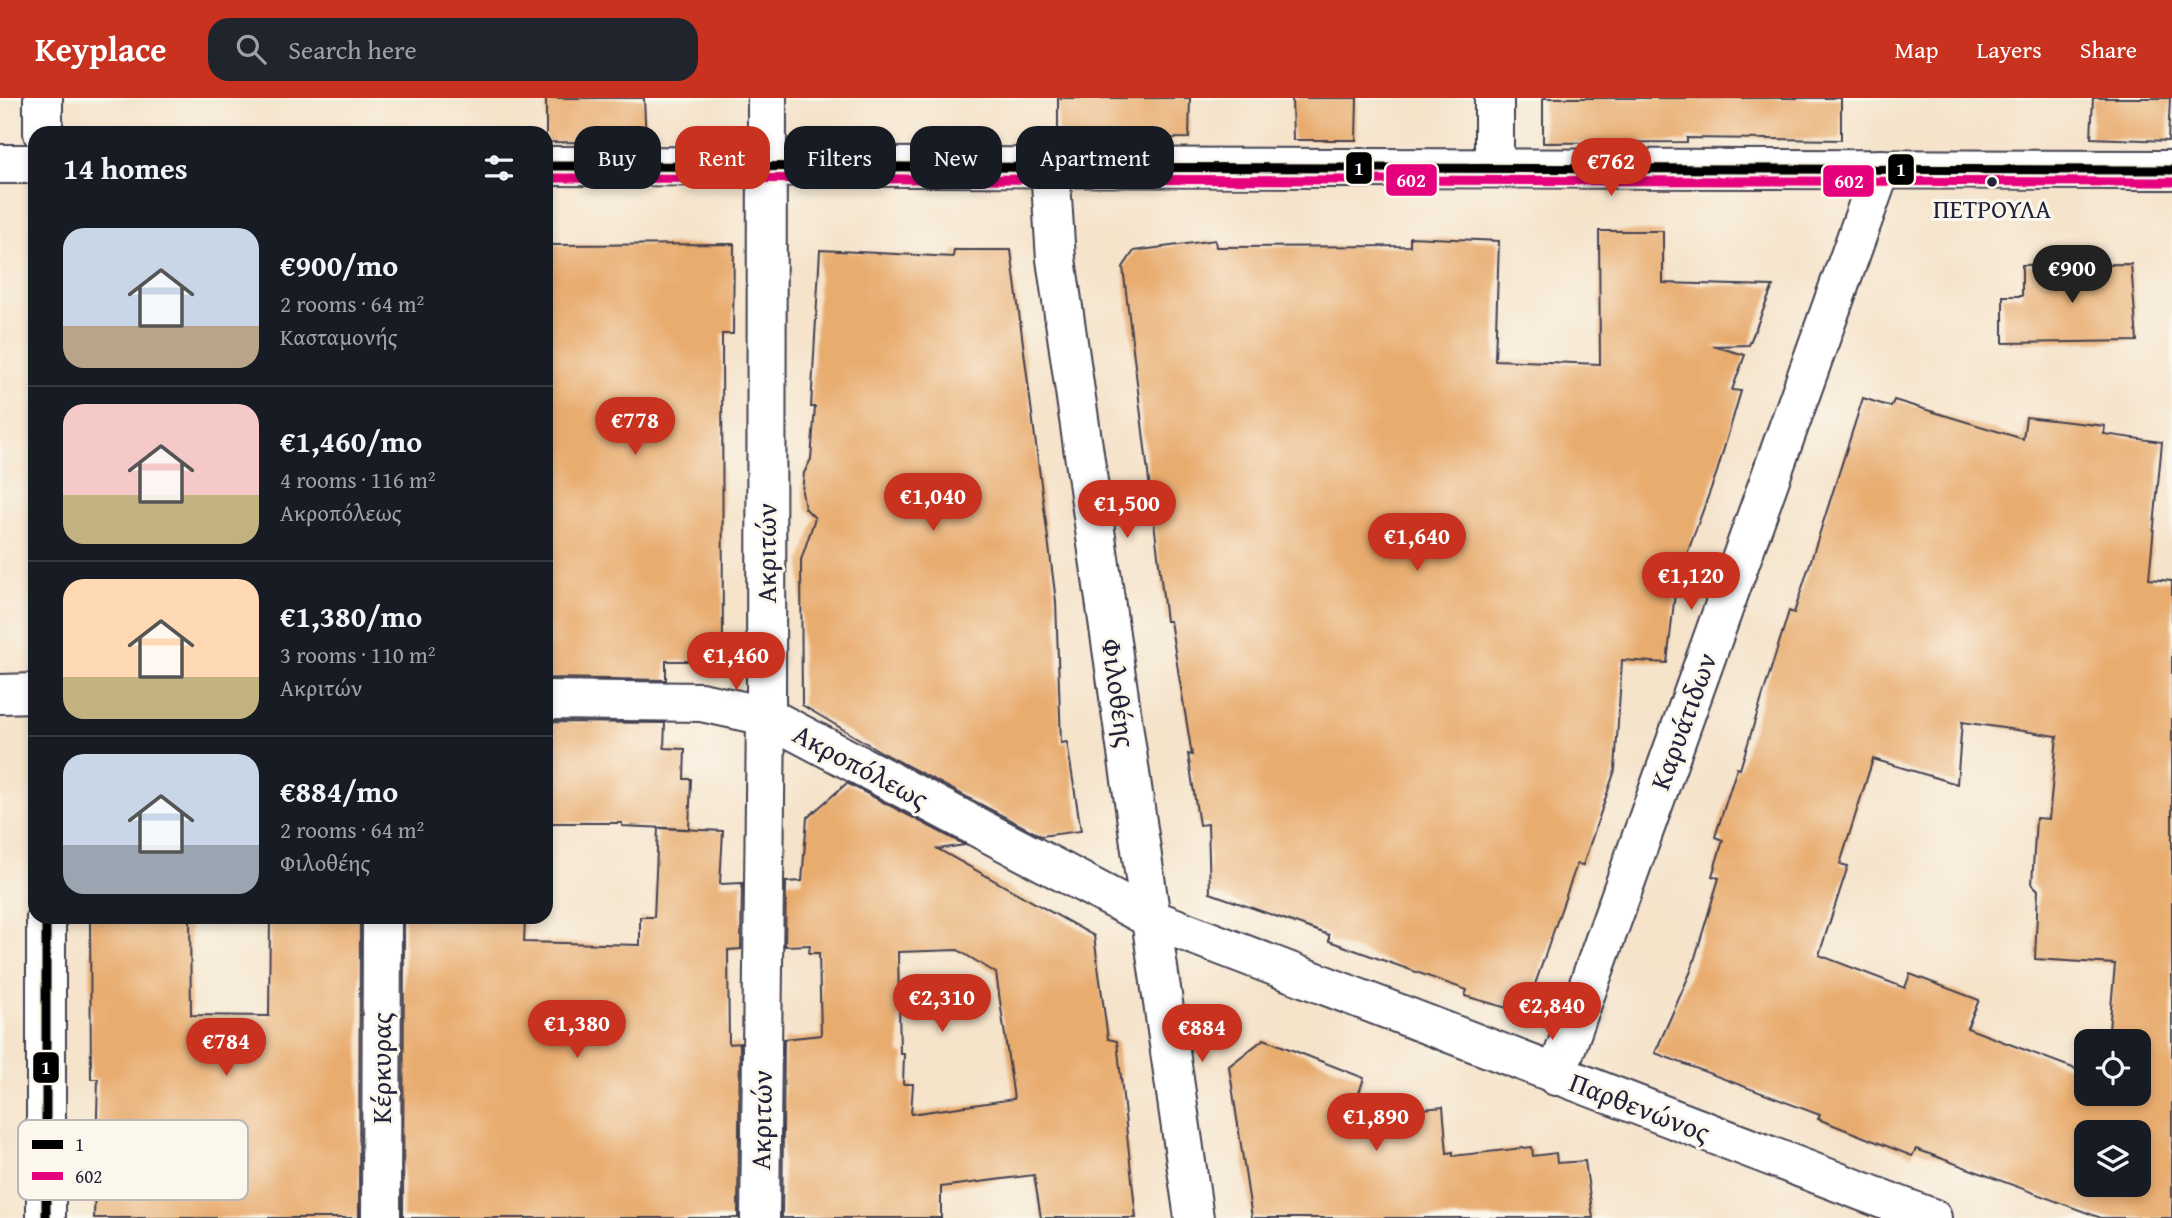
<!DOCTYPE html>
<html lang="en">
<head>
<meta charset="utf-8">
<style>
  body { margin:0; font-family:"Gentium Book Plus",serif; background:#20242c; color:#f1f3f6; height:100vh; display:flex; flex-direction:column; font-size:26px; white-space:nowrap }
  * { box-sizing:border-box; margin:0 }
  p { font-size:23px; color:#9ea1a6 }
  .icon { flex:none; width:38px; height:38px; fill:none; stroke:currentColor; stroke-width:2; stroke-linecap:round; stroke-linejoin:round }
  .map { position:relative; flex:1; overflow:hidden }
  .details { position:absolute; left:28px; top:28px; width:525px; height:798px; display:flex; flex-direction:column; background:#171b24; border-radius:21px; box-shadow:0 4px 10px #0003 }
  .details>* { flex:none }
  .banner { position:absolute; left:574px; top:28px; width:665px; height:63px; display:flex; gap:14px }
  .buttons { position:absolute; left:2074px; top:931px; display:grid; gap:14px }
  .buttons a { display:grid; place-items:center; width:77px; height:77px; border-radius:14px; background:#171b24; box-shadow:0 4px 10px #0003; font-size:35px }
  .price { position:absolute; translate:-50% -60px; padding:0 16px; border-radius:24px; background:#c8321e; color:#fff; font-size:23px; line-height:46px; filter:drop-shadow(0 2px 4px #0008) }
  .price::after { content:''; position:absolute; left:50%; top:42px; width:21px; height:16px; margin-left:-10px; background:inherit; clip-path:polygon(0 0,100% 0,50% 100%) }
  .price.current { background:#222; color:#fff }
  ul { padding:0; list-style:none }
  li { display:flex; align-items:center; gap:21px; height:175px; padding:0 35px }
  li+li { border-top:2px solid #363941 }
  li span { display:grid; place-items:center; flex:none; width:196px; height:140px; border-radius:21px; color:#555 }
  li>.icon { margin-inline-start:auto }
  span .icon { width:84px; height:84px; fill:#fffc; stroke-width:1 }
  li b { font-size:30px }
  h2 { display:flex; justify-content:space-between; align-items:center; height:84px; padding:0 35px; font-size:30px }
  .tag { padding:0 24px; border-radius:21px; background:#171b24; box-shadow:0 4px 10px #0003; font-size:24px; line-height:63px }
  .tag.current { background:#c8321e; color:#fff }
  header { display:flex; align-items:center; gap:42px; box-sizing:border-box; height:98px; padding:0 35px; background:#c8321e; color:#fff }
  header strong { font-size:33px }
  nav { display:flex; gap:38px; margin-inline-start:auto; font-size:24px }
  .search { width:490px; height:63px; background:#20242c; display:flex; align-items:center; gap:18px; box-sizing:border-box; padding:0 24px; border-radius:21px; color:#9ea1a6; font-size:26px }
  .map>svg:first-child { display:block }
  .building { fill:#e8ac6e; fill-rule:evenodd }
  .lines { fill:none; stroke-linecap:round; stroke-linejoin:round }
  .street-casing { stroke:#423f50; stroke-width:42 }
  .secondary-casing { stroke:#423f50; stroke-width:42 }
  .street { stroke:#fff; stroke-width:38 }
  .secondary { stroke:#fff; stroke-width:38 }
  .bus-1-casing { stroke:#fbf7ec; stroke-width:14 }
  .bus-2-casing { stroke:#fbf7ec; stroke-width:14 }
  .bus-1 { stroke:#000; stroke-width:9 }
  .bus-2 { stroke:#e5007d; stroke-width:9 }
  .bus-dot { fill:#22223b; stroke:#fbf7ec; stroke-width:2.5 }
  .labels { text-anchor:middle; stroke-width:6; stroke-linejoin:round; paint-order:stroke }
  .bus-label { font-size:26px; fill:#22223b; stroke:#fbf7ec }
  .street-label { font-size:28px; fill:#22223b; stroke:#fbf7ec }
  .key { fill:#fbf7ec; stroke:#bab7b7; stroke-width:2 }
  .key-label { font-size:19px; fill:#22223b }
  .line-badge { stroke:#fbf7ec; stroke-width:2.5 }
  .badge-label { font-size:19px; text-anchor:middle; font-weight:bold; fill:#fff }
</style>
</head>
<body>
<header>
<strong>Keyplace</strong>
<div class="search"><svg class="icon" aria-label="search" viewBox="0 0 24 24"><circle cx="10" cy="10" r="6"/><path d="M15 15l6 6"/></svg>Search here</div>
<nav><a>Map</a><a>Layers</a><a>Share</a></nav>
</header>
<div class="map">
<svg width="2172" height="1120" viewBox="0 0 2172 1120">
  <rect width="100%" height="100%" fill="#fbf7ec"/>
  <filter id="ink" filterUnits="userSpaceOnUse"><feTurbulence type="fractalNoise" baseFrequency=".0143" numOctaves="2"/><feDisplacementMap in="SourceGraphic" scale="14" xChannelSelector="R" yChannelSelector="G"/><feConvolveMatrix kernelMatrix="1 2 1 2 8 2 1 2 1" color-interpolation-filters="sRGB"/></filter>
  <filter id="wash" filterUnits="userSpaceOnUse"><feTurbulence type="fractalNoise" baseFrequency=".00686" numOctaves="4" result="noise"/><feDisplacementMap in="SourceGraphic" scale="28" xChannelSelector="R" yChannelSelector="G"/><feGaussianBlur stdDeviation="1.57" result="paint"/><feColorMatrix in="noise" values="0 0 0 0 0 0 0 0 0 0 0 0 0 0 0 0 0 1.4 0 .05"/><feComposite in="paint" operator="in"/></filter>
  <g filter="url(#wash)">
    <rect width="100%" height="100%" fill="#f5e3ca"/>
    <g id="blocks">
      <g class="building">
        <polygon points="546,0 644,0 646,45 546,44"/>
        <polygon points="1058,0 1190,0 1189,40 1058,41"/>
        <polygon points="1292,0 1357,0 1356,42 1293,42"/>
        <polygon points="1543,0 1841,0 1841,42 1687,40 1687,44 1543,45"/>
        <polygon points="2093,0 2170,0 2168,43 2091,40"/>
        <polygon points="1599,133 1663,133 1663,185 1773,188 1749,247 1713,248 1745,257 1732,292 1741,293 1717,374 1676,486 1667,565 1622,562 1615,672 1583,767 1577,766 1525,915 1465,898 1467,892 1329,843 1329,837 1210,795 1208,726 1199,727 1188,656 1192,657 1170,523 1166,523 1123,169 1134,153 1215,142 1216,149 1410,148 1410,139 1499,143 1495,262 1600,266"/>
        <polygon points="734,146 733,236 722,236 723,563 666,563 666,582 546,580 546,147"/>
        <polygon points="820,152 953,159 954,152 1011,152 1056,503 1061,645 1067,644 1081,733 1041,738 883,655 802,607 801,462 815,420 805,410 802,394 804,375 811,361 815,309 811,309"/>
        <polygon points="2131,166 2137,243 2003,245 2003,198 2022,198 2022,167"/>
        <path d="M 1863,300 L 1891,309 L 1894,302 L 2023,341 L 2026,319 L 2105,328 L 2104,336 L 2162,344 L 2149,481 L 2172,483 L 2172,1120 L 2101,1120 L 1916,1051 L 1912,1058 L 1818,1021 L 1820,1017 L 1655,955 L 1691,873 L 1719,780 L 1712,778 L 1723,742 L 1715,739 L 1737,670 L 1740,671 L 1789,513 L 1794,515 ZM 1962,624 L 2057,638 L 2049,721 L 2036,720 L 2032,786 L 2038,792 L 2035,861 L 2115,866 L 2108,943 L 2138,943 L 2138,996 L 2086,996 L 2086,975 L 1967,930 L 1979,902 L 1910,876 L 1905,890 L 1819,857 L 1848,768 L 1840,766 L 1873,661 L 1957,686 ZM 2086,1034 L 2138,1034 L 2138,1087 L 2086,1087 Z"/>
        <polygon points="546,624 665,625 664,650 685,651 684,681 691,681 689,731 622,728 622,725 546,725"/>
        <path d="M 847,685 L 965,747 L 938,751 L 1094,838 L 1108,941 L 1117,943 L 1136,1120 L 1041,1120 L 1034,1077 L 941,1089 L 941,1120 L 782,1120 L 784,941 L 821,937 L 819,855 L 809,855 L 810,847 L 785,848 L 786,784 L 802,783 L 807,720 ZM 958,852 L 996,875 L 1014,1001 L 911,1016 L 913,986 L 903,986 L 904,956 L 900,956 L 898,854 Z"/>
        <polygon points="658,730 723,733 720,786 742,785 741,851 728,852 729,946 740,945 738,1120 403,1120 404,819 525,819 524,844 640,847 640,819 654,819"/>
        <polygon points="90,819 190,819 191,917 269,918 270,819 360,819 359,1120 94,1120 98,981 91,981"/>
        <polygon points="1264,941 1364,980 1356,1004 1411,1000 1413,1012 1443,1009 1447,1055 1453,1054 1453,1058 1532,1049 1533,1058 1556,1055 1557,1065 1585,1063 1593,1120 1252,1120 1229,968"/>
      </g>
    </g>
  </g>
  <g filter="url(#ink)">
    <use href="#blocks" fill-opacity="0" stroke="#423f50" stroke-width="2"/>
    <g class="lines">
      <defs>
        <g id="street">
          <polyline points="43,35 43,0"/>
          <polyline points="0,596 35,595"/>
          <polyline points="546,602 701,604 766,618 1152,821 1932,1120"/>
          <polyline points="46,819 46,1120"/>
          <polyline points="1556,978 1881,71"/>
          <polyline points="381,1120 382,819"/>
          <polyline points="760,1120 766,618 767,0"/>
        </g>
        <g id="secondary">
          <polyline points="0,66 35,66"/>
          <polyline points="546,68 2172,72"/>
          <polyline points="1050,69 1056,161 1194,1120"/>
          <polyline points="1494,70 1494,0"/>
        </g>
      </defs>
      <use href="#street" class="street-casing"/>
      <use href="#secondary" class="secondary-casing"/>
      <use href="#street" class="street"/>
      <use href="#secondary" class="secondary"/>
      <defs>
        <g id="bus-1">
          <polyline points="546,68 2172,72"/>
          <polyline points="46,819 46,1120"/>
        </g>
        <polyline id="bus-2" points="546,80 2172,84"/>
      </defs>
      <use href="#bus-1" class="bus-1-casing"/>
      <use href="#bus-2" class="bus-2-casing"/>
      <use href="#bus-1" class="bus-1"/>
      <use href="#bus-2" class="bus-2"/>
    </g>
  </g>
  <circle class="bus-dot" cx="1992" cy="84" r="6"/>
  <g class="labels">
    <g class="bus-label">
      <text x="1992" y="120">ΠΕΤΡΟΥΛΑ</text>
    </g>
    <g class="street-label">
      <text transform="translate(766 455) rotate(-90)" y="10">Ακριτών</text>
      <text transform="translate(1119 595) rotate(82)" y="10">Φιλοθέης</text>
      <text transform="translate(1683 623) rotate(-70)" y="10">Καρυάτιδων</text>
      <text transform="translate(861 668) rotate(28)" y="10">Ακροπόλεως</text>
      <text transform="translate(381 970) rotate(-90)" y="10">Κέρκυρας</text>
      <text transform="translate(1640 1009) rotate(21)" y="10">Παρθενώνος</text>
      <text transform="translate(761 1022) rotate(-89)" y="10">Ακριτών</text>
    </g>
  </g>
  <rect x="18" y="1022" width="230" height="80" rx="10" class="key"/>
  <rect x="32" y="1042" width="31" height="9" fill="#000"/>
  <rect x="32" y="1074" width="31" height="8" fill="#e5007d"/>
  <g class="key-label">
    <text x="75" y="1053">1</text>
    <text x="75" y="1085">602</text>
  </g>
  <g class="line-badge">
    <rect x="1345" y="53" width="28" height="34" rx="7" fill="#000"/>
    <rect x="1887" y="55" width="28" height="33" rx="7" fill="#000"/>
    <rect x="1385" y="65" width="53" height="34" rx="7" fill="#e5007d"/>
    <rect x="1822" y="66" width="53" height="34" rx="7" fill="#e5007d"/>
    <rect x="32" y="953" width="28" height="33" rx="7" fill="#000"/>
  </g>
  <g class="badge-label">
    <text x="1359" y="77">1</text>
    <text x="1901" y="78">1</text>
    <text x="1411" y="89">602</text>
    <text x="1849" y="90">602</text>
    <text x="46" y="976">1</text>
  </g>
</svg>
<div class="buttons">
<a><svg class="icon" aria-label="locate" viewBox="0 0 24 24"><circle cx="12" cy="12" r="6"/><path d="M12 2v4M12 18v4M2 12h4M18 12h4"/></svg></a>
<a><svg class="icon" aria-label="layers" viewBox="0 0 24 24"><path d="M12 4l9 5-9 5-9-5zM3 14l9 5 9-5"/></svg></a>
</div>
<b class="price" style="left:1611px;top:100px">€762</b>
<b class="price current" style="left:2072px;top:207px">€900</b>
<b class="price" style="left:635px;top:359px">€778</b>
<b class="price" style="left:933px;top:435px">€1,040</b>
<b class="price" style="left:1127px;top:442px">€1,500</b>
<b class="price" style="left:1417px;top:475px">€1,640</b>
<b class="price" style="left:1691px;top:514px">€1,120</b>
<b class="price" style="left:736px;top:594px">€1,460</b>
<b class="price" style="left:942px;top:936px">€2,310</b>
<b class="price" style="left:1552px;top:944px">€2,840</b>
<b class="price" style="left:577px;top:962px">€1,380</b>
<b class="price" style="left:1202px;top:966px">€884</b>
<b class="price" style="left:226px;top:980px">€784</b>
<b class="price" style="left:1376px;top:1055px">€1,890</b>
<div class="banner">
<a class="tag">Buy</a>
<a class="tag current">Rent</a>
<a class="tag">Filters</a>
<a class="tag">New</a>
<a class="tag">Apartment</a>
</div>
<section class="details">
<h2>14 homes<svg class="icon" aria-label="filters" viewBox="0 0 24 24"><path d="M4 7h16M4 17h16"/><circle cx="9" cy="7" r="2"/><circle cx="15" cy="17" r="2"/></svg></h2>
<ul>
<li><span style="background:linear-gradient(#c9d6e8 70%,#b9a48a 0)"><svg class="icon" aria-label="home" viewBox="0 0 24 24"><path d="M3 11l9-7 9 7M6 9v11h12V9"/></svg></span><div><b>€900/mo</b><p>2 rooms · 64 m²</p><p>Κασταμονής</p></div></li>
<li><span style="background:linear-gradient(#f6c9c9 65%,#c2b280 0)"><svg class="icon" aria-label="home" viewBox="0 0 24 24"><path d="M3 11l9-7 9 7M6 9v11h12V9"/></svg></span><div><b>€1,460/mo</b><p>4 rooms · 116 m²</p><p>Ακροπόλεως</p></div></li>
<li><span style="background:linear-gradient(#ffd9b3 70%,#c2b280 0)"><svg class="icon" aria-label="home" viewBox="0 0 24 24"><path d="M3 11l9-7 9 7M6 9v11h12V9"/></svg></span><div><b>€1,380/mo</b><p>3 rooms · 110 m²</p><p>Ακριτών</p></div></li>
<li><span style="background:linear-gradient(#c9d6e8 65%,#9aa5b1 0)"><svg class="icon" aria-label="home" viewBox="0 0 24 24"><path d="M3 11l9-7 9 7M6 9v11h12V9"/></svg></span><div><b>€884/mo</b><p>2 rooms · 64 m²</p><p>Φιλοθέης</p></div></li>
</ul>
</section>
</div>
</body>
</html>
